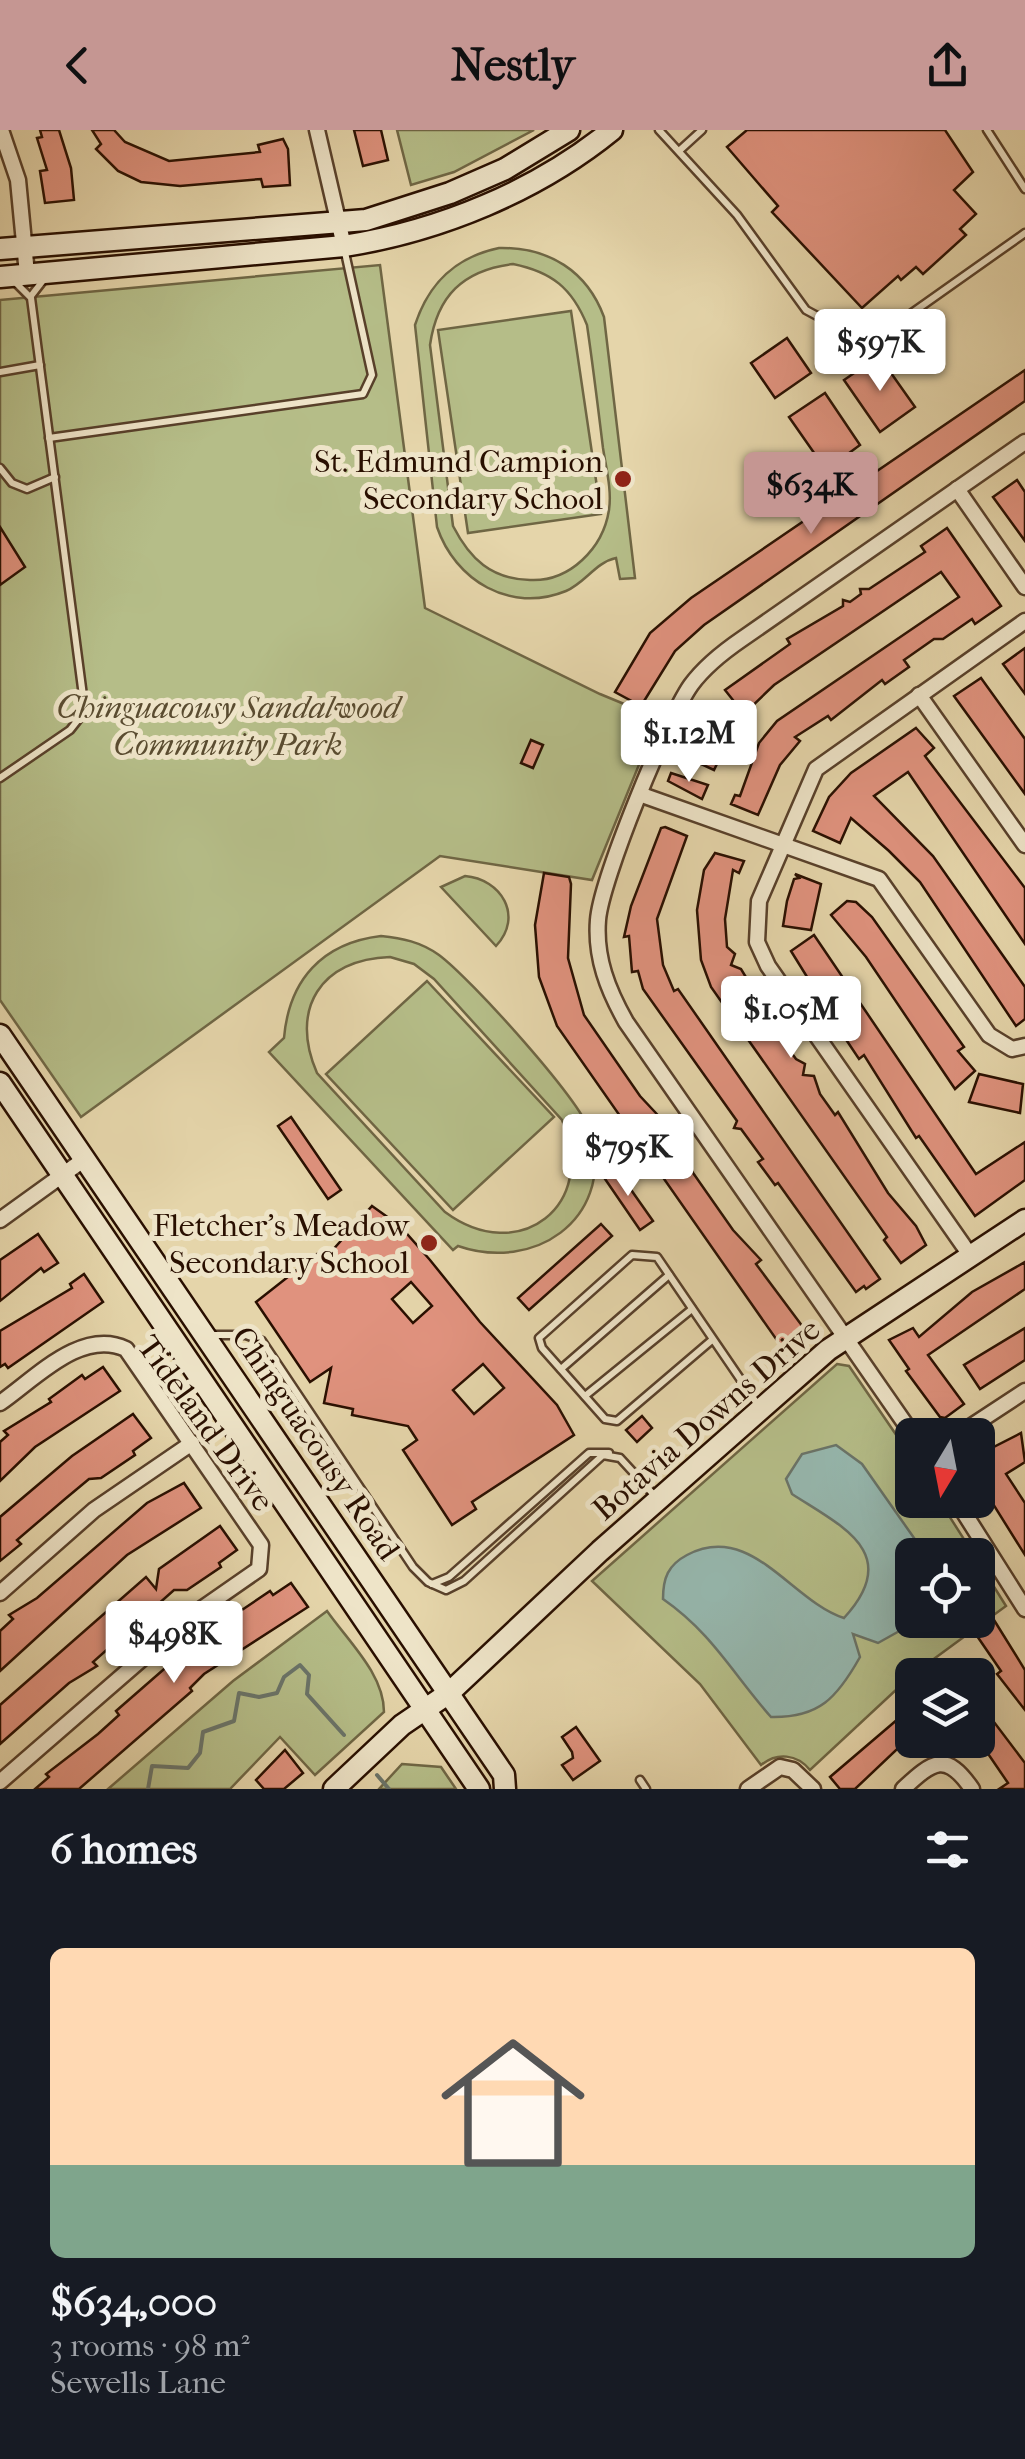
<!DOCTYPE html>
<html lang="en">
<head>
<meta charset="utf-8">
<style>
  body { margin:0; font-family:"IM FELL French Canon",serif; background:#242831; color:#f1f3f6; height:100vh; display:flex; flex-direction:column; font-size:38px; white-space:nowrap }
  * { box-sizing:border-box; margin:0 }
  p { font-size:32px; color:#9ea1a6 }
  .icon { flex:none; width:55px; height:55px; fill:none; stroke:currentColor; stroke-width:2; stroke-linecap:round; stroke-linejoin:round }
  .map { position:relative; height:1659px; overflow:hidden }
  .side { display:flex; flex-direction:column; background:#171b24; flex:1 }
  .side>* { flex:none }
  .needle { width:65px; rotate:190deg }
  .controls { position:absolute; left:895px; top:1288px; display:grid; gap:20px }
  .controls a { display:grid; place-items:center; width:100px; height:100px; border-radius:15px; background:#171b24; box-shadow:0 10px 40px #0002; font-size:50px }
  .price { position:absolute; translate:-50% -85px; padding:0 22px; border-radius:10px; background:#fff; color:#222; font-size:32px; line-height:65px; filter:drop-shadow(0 2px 5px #0008) }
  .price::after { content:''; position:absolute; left:50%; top:60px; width:30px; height:22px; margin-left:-15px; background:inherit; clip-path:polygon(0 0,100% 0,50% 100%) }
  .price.current { background:#c59692; color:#111 }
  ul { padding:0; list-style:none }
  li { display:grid; align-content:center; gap:20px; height:530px; padding:0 50px }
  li+li { border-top:2px solid #363941 }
  li span { display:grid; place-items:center; height:310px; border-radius:15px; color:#555 }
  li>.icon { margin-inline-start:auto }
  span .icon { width:180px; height:180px; fill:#fffc; stroke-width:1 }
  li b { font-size:42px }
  h2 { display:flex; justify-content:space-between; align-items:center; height:120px; padding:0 50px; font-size:42px }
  header { display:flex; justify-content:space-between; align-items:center; height:130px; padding:0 50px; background:#c59692; color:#111; font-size:45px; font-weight:700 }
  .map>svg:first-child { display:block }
  .green { fill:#b5bd88; stroke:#6f6644; stroke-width:2.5; fill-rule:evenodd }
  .water { fill:#96b8af; stroke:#6a7469; stroke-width:2.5 }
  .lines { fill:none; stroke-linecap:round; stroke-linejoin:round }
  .stream { stroke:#6a7469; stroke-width:4 }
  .building { fill:#e0927e; stroke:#290f00; stroke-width:2.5; fill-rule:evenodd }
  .lane-casing { stroke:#58402a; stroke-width:11 }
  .street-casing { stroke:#58402a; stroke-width:19 }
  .secondary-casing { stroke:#290f00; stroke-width:25 }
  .lane { stroke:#eee4c8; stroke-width:6 }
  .street { stroke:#eee4c8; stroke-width:14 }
  .secondary { stroke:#eee4c8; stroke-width:20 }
  .poi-dot { fill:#8f2418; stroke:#eee4c8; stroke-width:4 }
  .labels { text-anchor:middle; stroke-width:10; stroke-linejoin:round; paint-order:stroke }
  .poi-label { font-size:32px; fill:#290f00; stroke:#eee4c8; text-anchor:end }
  .park-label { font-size:32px; font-style:italic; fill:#5a4c30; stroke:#eee4c8 }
  .street-label { font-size:32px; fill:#290f00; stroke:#eee4c8 }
</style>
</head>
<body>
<header><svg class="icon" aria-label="back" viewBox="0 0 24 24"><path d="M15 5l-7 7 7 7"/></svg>Nestly<svg class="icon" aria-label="share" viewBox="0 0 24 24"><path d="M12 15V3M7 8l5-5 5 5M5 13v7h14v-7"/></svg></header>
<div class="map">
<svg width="1025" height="1659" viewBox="0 0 1025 1659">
  <rect width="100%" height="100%" fill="#e5d5aa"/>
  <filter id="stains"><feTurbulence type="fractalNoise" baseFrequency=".002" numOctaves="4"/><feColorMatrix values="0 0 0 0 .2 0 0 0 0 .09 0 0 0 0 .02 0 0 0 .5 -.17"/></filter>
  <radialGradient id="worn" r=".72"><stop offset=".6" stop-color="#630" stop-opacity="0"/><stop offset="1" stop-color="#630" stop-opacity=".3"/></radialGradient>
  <g class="green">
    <polygon points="397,0 534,0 454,42 411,55"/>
    <path d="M 499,118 C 549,117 587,141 604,187 L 635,448 L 620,449 L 616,428 C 596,432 585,453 566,461 C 510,484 455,450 437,397 L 415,195 C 429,152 456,127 499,118 ZM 513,134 C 552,142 572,158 587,195 C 593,236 598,277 603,318 C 606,338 612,360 609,380 C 603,418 570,452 530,450 C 491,449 470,429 453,396 L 430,215 C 437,166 463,140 513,134 Z"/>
    <polygon points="380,135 425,478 600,564 658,588 592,750 440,726 81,987 0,870 0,170"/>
    <polygon points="571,181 601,384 468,403 438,200"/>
    <path d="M 465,746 C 501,749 524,786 496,816 L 441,757 Z"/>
    <path d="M 381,806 C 402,808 421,812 439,825 C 470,848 583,972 592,1006 C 612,1091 533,1142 458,1116 L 453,1120 L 269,922 L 284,908 C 289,850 322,813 381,806 ZM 390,827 L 414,834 L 434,849 L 562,990 C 599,1075 519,1137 445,1082 L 317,943 C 289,879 321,829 390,827 Z"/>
    <polygon points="427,851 554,987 453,1080 326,944"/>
    <path d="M 837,1234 L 849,1236 L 912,1328 L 912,1370 L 939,1370 L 974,1425 L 912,1425 L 912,1490 L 978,1490 L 978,1431 L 1006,1476 L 912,1545 L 810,1640 C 797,1624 777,1622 761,1635 L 700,1554 L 592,1451 Z"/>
    <path d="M 327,1481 C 348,1511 384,1544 384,1582 L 315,1645 L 280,1607 L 230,1659 L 108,1659 L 233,1551 Z"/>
    <polygon points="402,1634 441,1637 456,1659 379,1659"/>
  </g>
  <path class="water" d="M 836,1315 L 862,1334 L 926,1425 L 912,1425 L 912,1490 L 919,1490 L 878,1513 L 853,1504 L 860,1527 C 837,1568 819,1588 771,1587 C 733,1544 712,1503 663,1469 C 663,1448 668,1435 687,1425 C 751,1391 791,1471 844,1488 C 904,1423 841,1396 792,1364 L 786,1349 L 802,1324 Z"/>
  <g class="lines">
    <g class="stream">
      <polyline points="377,1645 389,1659"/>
      <polyline points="148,1659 152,1636 188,1638 200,1623 203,1602 234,1591 239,1563 259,1567 277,1563 284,1547 300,1535 309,1545 307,1564 344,1605"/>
    </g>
  </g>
  <g class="building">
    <polygon points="40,0 59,0 71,38 74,70 45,73 40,41 47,40 37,8 42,7"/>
    <polygon points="92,0 114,0 125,12 169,31 260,22 258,15 283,9 288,19 290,55 263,57 261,49 180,56 141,52 118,41 96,19 101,14"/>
    <polygon points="354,0 381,0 388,30 363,36"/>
    <polygon points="747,0 945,0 973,42 954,60 976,84 960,99 966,105 923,144 916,137 901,150 898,146 862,178 772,82 778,76 727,17"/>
    <polygon points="787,208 811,243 775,268 751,233"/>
    <polygon points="879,226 915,277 880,302 844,250"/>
    <polygon points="1025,240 1025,271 704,495 675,521 641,576 615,562 650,503 691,468"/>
    <polygon points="825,263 860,315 826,340 789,287"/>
    <polygon points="1017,350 1025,362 1025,411 993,367"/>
    <polygon points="0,397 25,437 0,455"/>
    <polygon points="947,398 1001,476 975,494 972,489 943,509 934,509 904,530 909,537 885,554 882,550 831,590 828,586 795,607 800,611 780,635 758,685 731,674 735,665 740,666 759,613 777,591 959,467 941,442 774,555 744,584 725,560 790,514 787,509 843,476 843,470 850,472 861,464 860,459 869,459 925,422 921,416"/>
    <polygon points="1025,518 1025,564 1003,534"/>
    <polygon points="981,548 1025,609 1025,664 954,566"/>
    <polygon points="716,576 740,586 714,640 686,627 699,599 702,600"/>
    <polygon points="916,598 934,618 925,626 1025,758 1025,814 908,642 874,666 933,726 1025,857 1025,889 1016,896 920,752 889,721 851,688 840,713 813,701 829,667 851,643"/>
    <polygon points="531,610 543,615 533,638 521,633"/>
    <polygon points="671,643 708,655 702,669 668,651"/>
    <polygon points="665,697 687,706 657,789 663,835 674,861 678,859 880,1149 866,1159 864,1156 856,1162 778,1053 775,1055 758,1032 763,1029 741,999 734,998 737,991 643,859 638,841 632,842 629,806 624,807 631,776 661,698"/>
    <polygon points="715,723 744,731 739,743 733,740 725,789 727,817 735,824 731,835 741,839 761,872 757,875 796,929 805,934 803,945 814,946 820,964 835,985 838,982 888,1063 916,1096 926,1115 901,1133 884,1110 887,1107 711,857 701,830 697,780 704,740"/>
    <polygon points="544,743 569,747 571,754 568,828 584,885 640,966 668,996 663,1000 733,1100 761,1130 756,1134 803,1197 781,1216 557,896 539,847 535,795"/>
    <polygon points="795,744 821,754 811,800 783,796 787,771 794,749 799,748"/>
    <polygon points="847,771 856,772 872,787 964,917 958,921 975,941 955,959 866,827 831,785"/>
    <polygon points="814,805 976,1044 1025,1012 1025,1050 975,1086 919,1006 916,1008 864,925 859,929 843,905 791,821"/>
    <polygon points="979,944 1023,954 1020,983 969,972"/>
    <polygon points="291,987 341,1060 328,1069 278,996"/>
    <polygon points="615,1037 653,1091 640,1100 603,1046"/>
    <path d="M 372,1076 L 400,1096 L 430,1130 L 480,1192 L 557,1275 L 574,1305 L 472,1372 L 476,1379 L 452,1395 L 403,1320 L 417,1310 L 408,1296 L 352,1285 L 353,1279 L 324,1273 L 331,1238 L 310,1252 L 256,1172 L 317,1124 L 322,1132 ZM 411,1152 L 432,1176 L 413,1193 L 392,1169 ZM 483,1234 L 504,1258 L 474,1284 L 453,1260 Z"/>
    <polygon points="601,1094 612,1106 529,1180 518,1168"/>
    <polygon points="38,1104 58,1133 44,1142 41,1138 0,1171 0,1130"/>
    <polygon points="1025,1132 1025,1159 928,1225 964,1274 945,1288 940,1287 906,1241 909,1239 889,1210 913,1198 919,1207 972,1162"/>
    <polygon points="84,1144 103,1172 8,1238 5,1234 0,1237 0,1201 72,1158 70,1154"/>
    <polygon points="1025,1198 1025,1230 980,1259 964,1235"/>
    <polygon points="103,1237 120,1261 35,1317 0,1351 0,1312 8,1305 4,1301 51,1272 49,1269 82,1245 85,1249"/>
    <polygon points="133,1284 151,1308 133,1321 135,1325 101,1348 89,1349 65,1369 17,1410 21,1414 0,1431 0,1387 72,1326"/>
    <polygon points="642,1286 652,1298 637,1312 626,1300"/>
    <polygon points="1021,1303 1025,1332 1006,1344 1025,1373 1025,1425 978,1350 978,1325"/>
    <polygon points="184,1353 201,1378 127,1425 0,1541 0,1501 13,1489 9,1485 37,1468 147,1373"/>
    <polygon points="220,1396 237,1420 219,1433 221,1437 187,1460 174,1460 93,1532 97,1536 69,1553 0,1614 0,1575 146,1447 156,1459 159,1439"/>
    <polygon points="291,1453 308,1477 204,1544 190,1558 192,1561 79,1659 35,1659 49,1647 46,1644 98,1604 119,1585 116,1581 195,1512 226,1495 224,1492 270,1461 273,1465"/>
    <polygon points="994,1490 1025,1540 1025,1580 997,1544 1001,1541 975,1503"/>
    <polygon points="912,1577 912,1605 855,1659 840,1659 830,1647"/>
    <polygon points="978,1578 994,1592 1025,1633 1025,1659 999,1659 1008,1653 978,1609"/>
    <polygon points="576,1597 600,1631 573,1650 562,1635 573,1628 572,1622 562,1607"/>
    <polygon points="285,1620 303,1643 284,1659 264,1659 256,1650"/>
  </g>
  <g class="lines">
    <defs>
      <g id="lane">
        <polyline points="659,0 737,85 806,180 845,201 870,201 902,190 1025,103"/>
        <polyline points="987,0 1025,59"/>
        <polyline points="679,21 702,0"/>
        <polyline points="31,166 45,148"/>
        <polyline points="0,242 40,235"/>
        <polyline points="49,308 363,264 372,245 344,118"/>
        <polyline points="0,338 12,353 27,359 55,347"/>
        <polyline points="0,648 70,600 85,581 31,168 15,152"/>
        <polyline points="210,1205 246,1205 262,1211 413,1437 428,1452 446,1460 464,1451 603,1325 620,1328 654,1365"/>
        <polyline points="712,1210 617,1291 605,1289 542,1218 539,1208 632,1125 657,1127 760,1278"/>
        <polyline points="561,1239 669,1145"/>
        <polyline points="585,1266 692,1179"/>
        <polyline points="432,1454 449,1447 589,1323 609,1323"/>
        <polyline points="640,1650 646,1659"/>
      </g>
      <g id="street">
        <polyline points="1,0 18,50 27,144"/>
        <polyline points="317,0 344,116"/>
        <polyline points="957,359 1025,457"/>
        <polyline points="919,565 1025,715"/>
        <polyline points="642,665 879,749 989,905 1012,919 1025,916"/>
        <polyline points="0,1090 86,1028"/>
        <polyline points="970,1125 768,836 757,812 759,771 816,639 1025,491"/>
        <path d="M 0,1273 C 35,1249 81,1198 126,1219 L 261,1415 L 259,1439 L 190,1487 L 0,1652"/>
        <path d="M 913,1305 L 626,892 C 608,860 595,828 598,790 C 601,750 667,589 691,555 C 705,536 723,522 742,509 L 1025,312"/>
        <polyline points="958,1305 1025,1261"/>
        <polyline points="956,1370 1025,1479"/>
        <polyline points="0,1463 94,1380 192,1313"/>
        <polyline points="748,1659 780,1637 793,1640 813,1659"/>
        <path d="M 903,1659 C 933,1631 946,1621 972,1659"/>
      </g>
      <g id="secondary">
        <polyline points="0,119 366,90 450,63 505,39 569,0"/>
        <path d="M 0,147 L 344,116 C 440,101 537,61 612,0"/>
        <polyline points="0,905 504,1645 505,1659"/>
        <polyline points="0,953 479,1659"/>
        <polyline points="334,1659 402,1595 449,1563 600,1421 828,1220 1025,1090"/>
      </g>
    </defs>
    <use href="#lane" class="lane-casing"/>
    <use href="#street" class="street-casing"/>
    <use href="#secondary" class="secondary-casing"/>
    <use href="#lane" class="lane"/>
    <use href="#street" class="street"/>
    <use href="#secondary" class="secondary"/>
  </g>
  <g class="poi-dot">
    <circle cx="623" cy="349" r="10"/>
    <circle cx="429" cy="1113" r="10"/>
  </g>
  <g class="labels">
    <g class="poi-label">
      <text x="603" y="342">St. Edmund Campion<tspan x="603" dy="37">Secondary School</tspan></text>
      <text x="409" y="1106">Fletcher's Meadow<tspan x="409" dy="37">Secondary School</tspan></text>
    </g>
    <g class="park-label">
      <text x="228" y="588">Chinguacousy Sandalwood<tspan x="228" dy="37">Community Park</tspan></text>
    </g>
    <g class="street-label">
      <text transform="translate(706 1289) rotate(-41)" y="11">Botavia Downs Drive</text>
      <text transform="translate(206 1293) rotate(54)" y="11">Tideland Drive</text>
      <text transform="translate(316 1313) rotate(56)" y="11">Chinguacousy Road</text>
    </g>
  </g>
  <rect width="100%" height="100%" filter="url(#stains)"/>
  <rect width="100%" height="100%" fill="url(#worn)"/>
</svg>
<div class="controls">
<a><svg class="needle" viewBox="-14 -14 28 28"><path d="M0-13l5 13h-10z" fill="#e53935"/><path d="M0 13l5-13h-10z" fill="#9ea1a6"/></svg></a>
<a><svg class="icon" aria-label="locate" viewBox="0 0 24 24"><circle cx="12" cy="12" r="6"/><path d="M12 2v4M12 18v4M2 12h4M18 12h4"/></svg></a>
<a><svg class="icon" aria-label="layers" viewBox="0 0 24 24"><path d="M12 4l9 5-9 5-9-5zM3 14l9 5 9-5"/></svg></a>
</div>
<b class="price" style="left:880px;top:264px">$597K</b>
<b class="price current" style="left:811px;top:407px">$634K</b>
<b class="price" style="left:689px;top:655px">$1.12M</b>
<b class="price" style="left:791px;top:931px">$1.05M</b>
<b class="price" style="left:628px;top:1069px">$795K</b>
<b class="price" style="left:174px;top:1556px">$498K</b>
</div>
<section class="side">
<h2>6 homes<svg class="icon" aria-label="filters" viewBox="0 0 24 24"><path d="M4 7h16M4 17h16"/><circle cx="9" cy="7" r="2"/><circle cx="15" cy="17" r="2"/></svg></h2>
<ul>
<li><span style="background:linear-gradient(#ffd9b3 70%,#7fa58c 0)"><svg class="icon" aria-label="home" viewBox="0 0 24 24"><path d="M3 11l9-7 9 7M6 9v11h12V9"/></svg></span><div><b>$634,000</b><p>3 rooms · 98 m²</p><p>Sewells Lane</p></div></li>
</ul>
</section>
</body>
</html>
